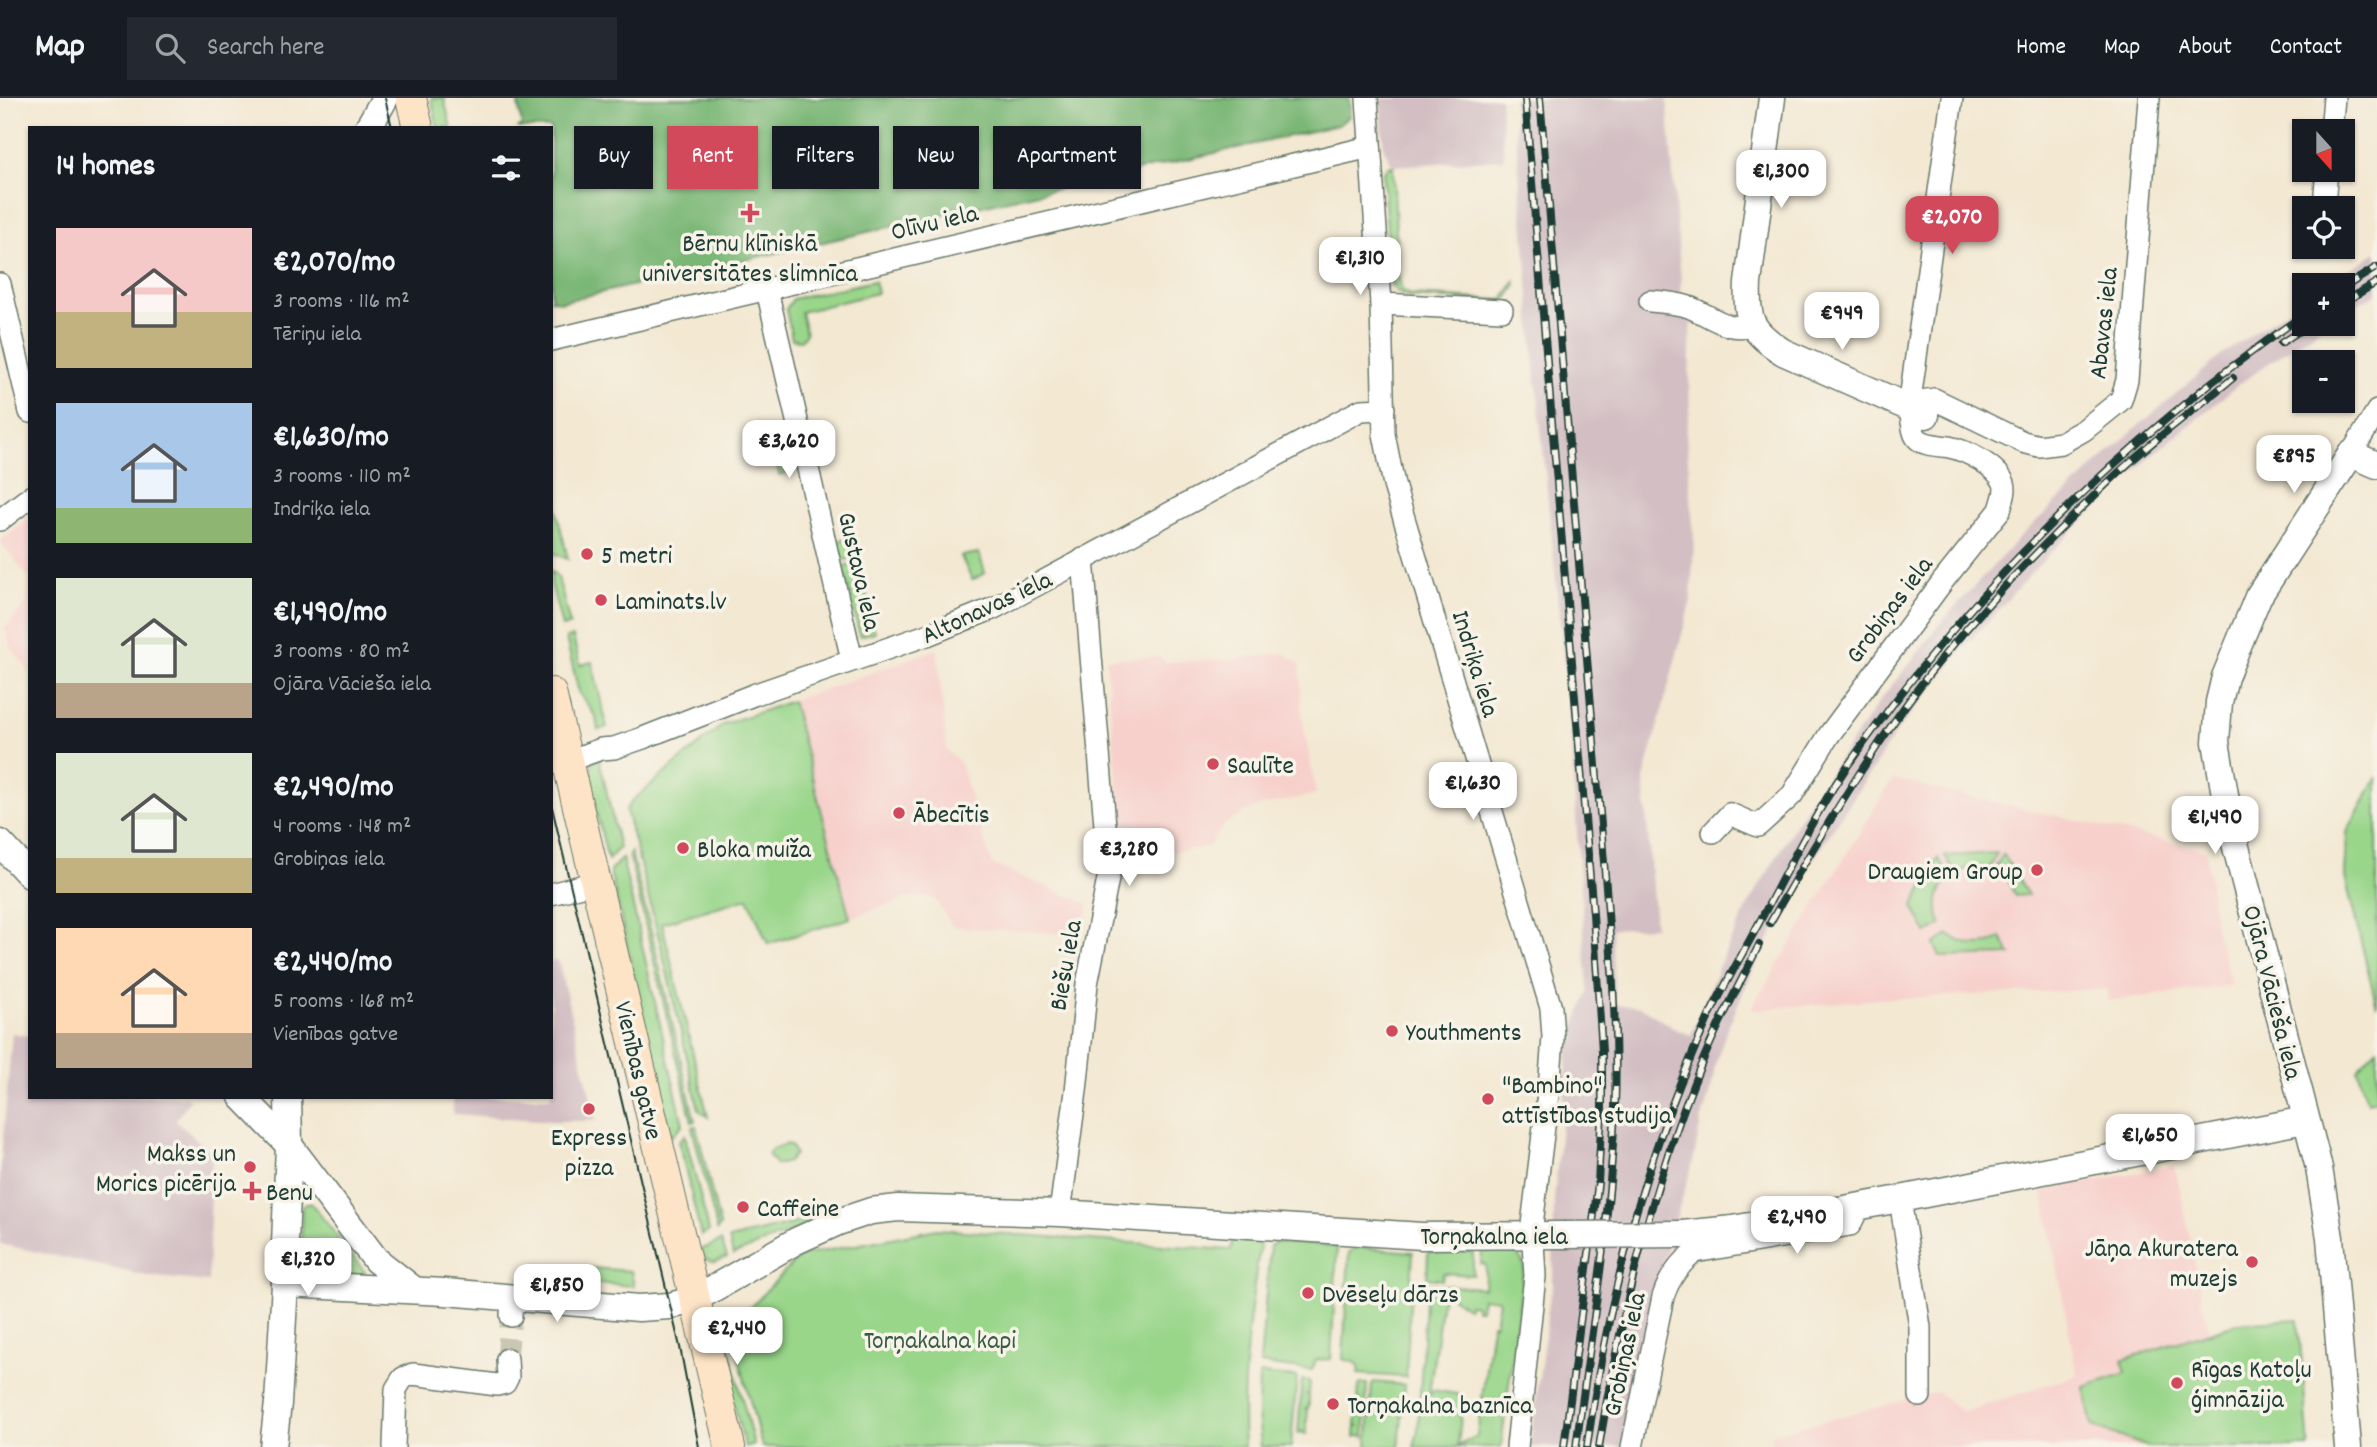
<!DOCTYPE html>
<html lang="en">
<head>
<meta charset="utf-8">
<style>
  body { margin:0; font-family:Dekko,sans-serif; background:#242831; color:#f1f3f6; height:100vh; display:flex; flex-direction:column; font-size:26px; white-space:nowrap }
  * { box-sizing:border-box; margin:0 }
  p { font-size:23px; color:#9ea1a6 }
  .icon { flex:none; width:38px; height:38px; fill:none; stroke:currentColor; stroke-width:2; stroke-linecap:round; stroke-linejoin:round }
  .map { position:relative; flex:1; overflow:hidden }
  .details { position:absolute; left:28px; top:28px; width:525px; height:973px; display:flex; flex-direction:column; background:#171b24; border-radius:0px; box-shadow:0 2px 5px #0004 }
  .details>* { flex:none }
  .top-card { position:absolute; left:574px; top:28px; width:665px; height:63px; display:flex; gap:14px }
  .needle { width:46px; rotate:159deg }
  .controls { position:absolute; left:2292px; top:21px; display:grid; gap:14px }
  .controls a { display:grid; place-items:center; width:63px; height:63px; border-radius:0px; background:#171b24; box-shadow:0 2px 5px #0004; font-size:35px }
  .price { position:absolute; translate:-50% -60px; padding:0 16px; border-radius:14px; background:#fff; color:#222; font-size:23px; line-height:46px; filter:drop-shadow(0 2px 4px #0008) }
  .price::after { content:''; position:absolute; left:50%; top:42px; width:21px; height:16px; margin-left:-10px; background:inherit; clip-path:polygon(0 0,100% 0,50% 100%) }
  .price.selected { background:#d1495b; color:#fff }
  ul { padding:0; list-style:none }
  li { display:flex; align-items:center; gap:21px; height:175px; padding:0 28px }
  li span { display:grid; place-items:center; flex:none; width:196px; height:140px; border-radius:0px; color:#555 }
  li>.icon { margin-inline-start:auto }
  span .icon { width:84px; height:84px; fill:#fffc; stroke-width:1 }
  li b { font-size:30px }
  h2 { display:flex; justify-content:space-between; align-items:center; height:84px; padding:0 28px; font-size:30px }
  .chip { padding:0 24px; border-radius:0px; background:#171b24; box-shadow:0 2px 5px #0004; font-size:24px; line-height:63px }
  .chip.selected { background:#d1495b; color:#fff }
  header { display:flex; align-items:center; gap:42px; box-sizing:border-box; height:98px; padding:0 35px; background:#171b24; border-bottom:2px solid #363941 }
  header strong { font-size:33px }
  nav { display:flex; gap:38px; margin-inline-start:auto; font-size:24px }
  .search { width:490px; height:63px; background:#242831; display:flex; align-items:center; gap:18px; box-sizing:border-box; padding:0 24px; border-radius:0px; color:#9ea1a6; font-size:26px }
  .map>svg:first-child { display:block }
  .built { fill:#f7d0cc }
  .industrial { fill:#d2bec3 }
  .green { fill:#99d68a; stroke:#5c8a5f; stroke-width:2; fill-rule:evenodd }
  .forest { fill:#7ab776; stroke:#4c7a55; stroke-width:2 }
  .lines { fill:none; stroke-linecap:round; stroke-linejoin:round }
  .minor-tunnel { stroke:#c9c6b2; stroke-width:21; stroke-dasharray:21 10; stroke-linecap:butt }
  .minor-casing { stroke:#69796b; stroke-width:24 }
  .tertiary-casing { stroke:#69796b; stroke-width:29 }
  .secondary-casing { stroke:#69796b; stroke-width:32 }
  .minor { stroke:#fff; stroke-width:21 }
  .tertiary { stroke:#fff; stroke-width:26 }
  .secondary { stroke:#fee4c6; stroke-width:30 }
  .tram { stroke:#1f3d34; stroke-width:2 }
  .rail-casing { stroke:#1f3d34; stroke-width:8 }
  .rail { stroke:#f7f3e8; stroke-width:5; stroke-dasharray:16; stroke-linecap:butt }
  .tertiary-bridge-casing { stroke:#69796b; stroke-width:29; stroke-linecap:butt }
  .tertiary-bridge { stroke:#fff; stroke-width:26 }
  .poi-dot { fill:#d1495b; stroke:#f7f3e8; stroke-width:2.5 }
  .labels { text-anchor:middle; stroke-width:7; stroke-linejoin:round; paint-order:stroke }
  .street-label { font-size:26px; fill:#1f3d34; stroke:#f7f3e8 }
  .poi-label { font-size:26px; fill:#1f3d34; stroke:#f7f3e8; text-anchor:start }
  .park-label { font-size:26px; fill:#375c45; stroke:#f7f3e8 }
</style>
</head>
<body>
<header>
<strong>Map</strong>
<div class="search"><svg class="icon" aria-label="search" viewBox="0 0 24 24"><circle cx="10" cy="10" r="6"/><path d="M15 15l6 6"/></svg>Search here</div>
<nav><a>Home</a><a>Map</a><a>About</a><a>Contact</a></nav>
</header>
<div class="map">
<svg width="2377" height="1349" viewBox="0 0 2377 1349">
  <rect width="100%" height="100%" fill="#f7f3e8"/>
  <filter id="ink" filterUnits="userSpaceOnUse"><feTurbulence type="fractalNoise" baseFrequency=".0143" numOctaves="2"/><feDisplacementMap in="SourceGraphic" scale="14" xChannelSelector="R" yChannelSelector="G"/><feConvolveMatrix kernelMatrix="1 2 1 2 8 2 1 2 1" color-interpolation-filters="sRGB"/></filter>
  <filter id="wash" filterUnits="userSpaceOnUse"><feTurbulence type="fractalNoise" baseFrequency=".00686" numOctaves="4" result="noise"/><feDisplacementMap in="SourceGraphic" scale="28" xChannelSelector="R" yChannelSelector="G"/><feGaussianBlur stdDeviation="1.57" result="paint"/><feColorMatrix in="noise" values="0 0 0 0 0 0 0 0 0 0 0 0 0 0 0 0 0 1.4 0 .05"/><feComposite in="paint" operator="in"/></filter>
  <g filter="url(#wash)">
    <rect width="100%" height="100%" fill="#f3e8d2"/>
    <g class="built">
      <polygon points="30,418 30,575 12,551 5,531 27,504 29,480 0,443"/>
      <polygon points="937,551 947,653 959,663 992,766 1089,806 1082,837 953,829 934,800 911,799 850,820 792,603"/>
      <polygon points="1284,555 1300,566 1302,617 1316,696 1257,709 1226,725 1209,748 1197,751 1124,760 1106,561 1159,559 1165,564 1231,561"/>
      <polygon points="1893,681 2206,752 2215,828 2231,887 2109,903 2107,891 1879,901 1750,912"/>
      <polygon points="2175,1067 2209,1234 2298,1221 2309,1349 1772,1349 1772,1336 1937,1294 1963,1314 2077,1277 2043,1093"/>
    </g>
    <g class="industrial">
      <polygon points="1380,0 1500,0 1504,61 1393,68 1384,51"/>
      <polygon points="1513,0 1667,0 1681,183 1678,216 1691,224 1689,286 1690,311 1686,335 1694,441 1691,502 1644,681 1655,829 1612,831 1615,906 1641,909 1675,931 1691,937 1722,861 1752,800 1805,711 1881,601 1945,520 2021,438 2130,335 2223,256 2305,200 2305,226 2326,226 2243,283 2148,361 2049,456 1978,534 1897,633 1806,772 1753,872 1727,931 1715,967 1712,987 1701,1023 1693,1064 1656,1188 1627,1349 1530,1349 1549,1205 1553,1189 1554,1102 1569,943 1588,894 1569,616 1535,270"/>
      <polygon points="2377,154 2377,195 2343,214 2343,187 2324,187"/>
      <polygon points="558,862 596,1023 551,1023 453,1016 453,999 551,999 551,864"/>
      <polygon points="12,935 30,938 30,999 187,999 190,1002 175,1022 212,1055 208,1184 147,1178 0,1146 0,1076"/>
    </g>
    <g class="green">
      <polygon points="431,0 444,0 451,30 438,30"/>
      <polygon points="1393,68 1398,176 1402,193 1411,197 1503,202 1515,183 1516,187 1505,204 1406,199 1397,194 1391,186 1383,77 1387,69"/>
      <polygon points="874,183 877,195 801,214 806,236 801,242 792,241 786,211 793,201"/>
      <polygon points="787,343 794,373 779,377 772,347"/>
      <polygon points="551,388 568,461 551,454"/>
      <polygon points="853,439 857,458 842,463 837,443"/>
      <polygon points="979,455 985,475 972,482 961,458"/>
      <polygon points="859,465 875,534 860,538 843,469"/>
      <polygon points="551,473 558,479 570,527 562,529 551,485"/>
      <polygon points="573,539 580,567 592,564 607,629 598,632 596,619 579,595 566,540"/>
      <polygon points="792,603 850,820 768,846 748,800 662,825 708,1019 699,1012 662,852 626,712 633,702 724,626"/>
      <polygon points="599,659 619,750 608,762 588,680 592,666"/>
      <polygon points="2377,679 2377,909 2345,779 2347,734"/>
      <polygon points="631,754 652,837 695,1023 692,1024 629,757"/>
      <polygon points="1997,755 1990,770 1975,768 1955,775 1945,758"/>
      <polygon points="2003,756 2028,797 2015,798 2009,784 1994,772"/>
      <polygon points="622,760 683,1026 671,1039 610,773"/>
      <path d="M 1938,760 L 1950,777 C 1937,793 1935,807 1941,827 L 1927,835 L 1913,809 Z"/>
      <path d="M 1949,837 C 1967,849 1983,851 2001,839 L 2011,857 L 1940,859 L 1934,846 Z"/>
      <polygon points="2377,950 2377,1002 2367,1004 2357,971"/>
      <polygon points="696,1028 720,1128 717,1132 692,1029"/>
      <polygon points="685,1037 709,1133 701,1138 679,1043"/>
      <polygon points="787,1046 791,1048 795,1056 788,1064 776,1067 768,1056 772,1051"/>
      <polygon points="311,1105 365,1174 363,1178 301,1173 302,1107"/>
      <polygon points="829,1117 830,1118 733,1157 729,1141"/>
      <path d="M 937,1131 L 1231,1152 L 1233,1139 L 1257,1143 L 1260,1147 C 1250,1213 1240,1282 1244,1349 L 762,1349 L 731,1229 L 800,1158 Z"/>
      <polygon points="721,1143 727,1159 715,1164 705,1161 700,1152"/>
      <polygon points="1275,1144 1335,1148 1337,1152 1331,1261 1316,1262 1312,1272 1260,1266 1270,1148"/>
      <polygon points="1357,1149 1413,1154 1406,1279 1358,1276 1359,1269 1356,1265 1343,1261 1349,1154"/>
      <polygon points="1431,1152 1473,1154 1473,1177 1443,1175 1442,1182 1427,1180 1428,1155"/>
      <path d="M 1482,1153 C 1499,1153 1518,1148 1524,1168 L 1501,1349 L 1414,1349 L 1418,1333 L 1426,1186 L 1484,1190 L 1486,1167 L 1481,1166 ZM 1443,1195 L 1449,1196 L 1465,1209 L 1468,1210 L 1469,1206 L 1476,1207 L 1476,1211 L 1480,1211 L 1482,1200 L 1499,1202 L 1495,1226 L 1492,1226 L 1477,1338 L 1458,1348 L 1463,1297 L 1432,1292 L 1432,1296 L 1429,1296 Z"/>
      <polygon points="564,1168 631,1173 634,1188 563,1183"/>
      <polygon points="2298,1221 2309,1349 2148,1349 2092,1328 2084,1289 2126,1275 2122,1262 2238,1225"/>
      <polygon points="729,1249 754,1347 745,1349 720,1252"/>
      <polygon points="1259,1276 1297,1279 1291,1349 1261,1349 1258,1315"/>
      <polygon points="1302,1282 1308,1282 1310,1285 1309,1296 1307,1296 1309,1298 1309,1309 1306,1311 1308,1312 1307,1322 1305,1324 1307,1325 1307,1336 1302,1335 1302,1333 1298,1335"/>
      <polygon points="1374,1284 1405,1287 1399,1349 1367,1349 1372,1286"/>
      <polygon points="1361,1286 1367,1286 1364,1339 1362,1337 1355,1339 1356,1328 1358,1328 1356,1326 1357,1315 1359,1315 1357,1313 1358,1302 1360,1300 1358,1299 1359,1288"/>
    </g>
    <polygon class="forest" points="517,0 1349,0 1350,18 1338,27 560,204 551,201 551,30 517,30 522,28"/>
  </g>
  <g filter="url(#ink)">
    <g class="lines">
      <polyline class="minor-tunnel" points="507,1261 511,1218"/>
      <defs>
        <g id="minor">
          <polyline points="1367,0 1381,206 1384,336 1394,387 1551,910 1553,939 1550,979 1532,1127 1535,1178 1517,1349"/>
          <polyline points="2331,33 2334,0"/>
          <polyline points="2324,106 2327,72"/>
          <polyline points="0,186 30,314"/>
          <polyline points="767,192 852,562"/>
          <path d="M 1650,203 C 1664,204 1676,205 1689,209 C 1712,218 1726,234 1752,227"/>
          <polyline points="1381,206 1502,212"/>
          <polyline points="551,242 1370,49"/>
          <polyline points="1909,309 1921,303 1934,301 2023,344 2039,348 2061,345 2084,332 2121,302 2127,282 2149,0"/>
          <polyline points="1909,309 1952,0"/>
          <polyline points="2351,356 2377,313"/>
          <polyline points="0,422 30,399"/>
          <polyline points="568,663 601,651 614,650 643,640 753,597 927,537 994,510 1361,312 1384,311"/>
          <path d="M 1713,734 L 1730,716 L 1758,728 L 1792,697 L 1829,637 L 1943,483 L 2000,412 C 2002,404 2007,393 2004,385 C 1997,368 1965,352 1949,349 C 1939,347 1924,348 1917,340 C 1912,335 1912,317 1909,309"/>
          <polyline points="551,796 596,784"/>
          <polyline points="1900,1101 1920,1229 1920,1298"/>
          <polyline points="1060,1115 1076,993 1087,886 1109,776 1083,461"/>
          <polyline points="511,1218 512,1199"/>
          <polyline points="394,1349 396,1291 403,1280 413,1276 497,1287 505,1285 508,1279 507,1261"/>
          <path d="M 1632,1349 L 1663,1199 C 1669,1180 1679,1166 1695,1154 L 1850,1127 L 1860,1107"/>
        </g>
        <g id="tertiary">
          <path d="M 1772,0 L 1748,185 C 1746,223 1751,233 1783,254 L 1926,317"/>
          <polyline points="368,30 385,0"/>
          <polyline points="0,745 30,777"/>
          <polyline points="242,999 289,1047 376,1162 414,1192"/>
          <polyline points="1682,1136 1733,1131 1900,1101 2305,1022"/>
          <polyline points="285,1186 445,1194 639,1210 670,1208 695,1201 796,1143 838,1124 871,1113 898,1110 1060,1115 1422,1138 1563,1137"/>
          <polyline points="273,1349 278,1305 285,1186 284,1170 289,1047 288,999"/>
          <polyline points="2348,1349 2330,1140 2319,1070 2230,726 2216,644 2219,604 2225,579 2258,499 2351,356 2377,367"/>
        </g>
        <g id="secondary">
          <polyline points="411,0 418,30"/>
          <polyline points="551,595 730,1349"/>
        </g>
      </defs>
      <use href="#minor" class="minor-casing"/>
      <use href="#tertiary" class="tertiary-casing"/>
      <use href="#secondary" class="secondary-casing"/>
      <use href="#minor" class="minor"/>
      <use href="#tertiary" class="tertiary"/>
      <use href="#secondary" class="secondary"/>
      <g class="tram">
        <polyline points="385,0 392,30"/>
        <polyline points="551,705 680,1249 699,1349"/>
      </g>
      <defs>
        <g id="rail">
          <polyline points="1525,0 1593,816 1602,953 1602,1010 1598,1085 1564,1349"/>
          <path d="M 1540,0 L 1602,739 C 1609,829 1618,920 1615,1010 C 1610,1124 1591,1237 1576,1349"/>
          <polyline points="2343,190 2377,169"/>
          <polyline points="2343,205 2377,184"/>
          <polyline points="2281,245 2310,226"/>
          <path d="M 1770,825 C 1810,754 1851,685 1898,618 C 1958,532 2042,447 2118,375 C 2154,341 2195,311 2233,280"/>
          <path d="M 1587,1349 C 1607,1203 1645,1057 1707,923 C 1723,889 1742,857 1759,825 C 1786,774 1812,721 1844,673 C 1969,493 2124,340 2305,216"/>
          <path d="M 1599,1349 C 1619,1225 1647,1104 1693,987 C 1711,939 1736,893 1759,847"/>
        </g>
      </defs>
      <use href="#rail" class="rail-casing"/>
      <use href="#rail" class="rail"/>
      <defs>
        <polyline id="tertiary-bridge" points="1563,1137 1682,1136"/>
      </defs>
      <use href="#tertiary-bridge" class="tertiary-bridge-casing"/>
      <use href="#tertiary-bridge" class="tertiary-bridge"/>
    </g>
  </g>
  <g class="poi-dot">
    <path d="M746.5 104.5h7v7h7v7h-7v7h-7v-7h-7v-7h7z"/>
    <circle cx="587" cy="456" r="7"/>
    <circle cx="601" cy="502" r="7"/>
    <circle cx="1213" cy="666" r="7"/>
    <circle cx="899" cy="715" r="7"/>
    <circle cx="683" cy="750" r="7"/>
    <circle cx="2037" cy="772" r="7"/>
    <circle cx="1392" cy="933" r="7"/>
    <circle cx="1488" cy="1001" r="7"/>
    <circle cx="589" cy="1011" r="7"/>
    <circle cx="250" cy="1069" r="7"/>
    <path d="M248.5 1082.5h7v7h7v7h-7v7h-7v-7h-7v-7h7z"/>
    <circle cx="743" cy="1109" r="7"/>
    <circle cx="2252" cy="1164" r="7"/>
    <circle cx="1308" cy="1195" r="7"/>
    <circle cx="2177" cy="1285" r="7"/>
    <circle cx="1333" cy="1306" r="7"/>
  </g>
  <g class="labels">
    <g class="street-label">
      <text transform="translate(934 123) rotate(-13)" y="9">Olīvu iela</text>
      <text transform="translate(2102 225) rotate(-84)" y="9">Abavas iela</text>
      <text transform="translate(861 473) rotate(77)" y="9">Gustava iela</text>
      <text transform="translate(986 508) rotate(-25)" y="9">Altonavas iela</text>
      <text transform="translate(1888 511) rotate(-53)" y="9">Grobiņas iela</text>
      <text transform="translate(1477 565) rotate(73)" y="9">Indriķa iela</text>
      <text transform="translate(1064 867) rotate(-80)" y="9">Biešu iela</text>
      <text transform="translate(2274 894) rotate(76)" y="9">Ojāra Vācieša iela</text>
      <text transform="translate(640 972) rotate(77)" y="9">Vienības gatve</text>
      <text x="1494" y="1146">Torņakalna iela</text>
      <text transform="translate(1623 1256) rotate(-78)" y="9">Grobiņas iela</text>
    </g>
    <g class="poi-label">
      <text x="750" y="153" text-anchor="middle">Bērnu klīniskā<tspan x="750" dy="30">universitātes slimnīca</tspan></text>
      <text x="601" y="465">5 metri</text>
      <text x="615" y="511">Laminats.lv</text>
      <text x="1227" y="675">Saulīte</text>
      <text x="913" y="724">Ābecītis</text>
      <text x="697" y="759">Bloka muiža</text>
      <text x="2023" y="781" text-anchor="end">Draugiem Group</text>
      <text x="1406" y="942">Youthments</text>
      <text x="1502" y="995">"Bambino"<tspan x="1502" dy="30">attīstības studija</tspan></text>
      <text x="589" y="1047" text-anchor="middle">Express<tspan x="589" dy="30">pizza</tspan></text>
      <text x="236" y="1063" text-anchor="end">Makss un<tspan x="236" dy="30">Morics picērija</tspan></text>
      <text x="266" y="1102">Benu</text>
      <text x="757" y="1118">Caffeine</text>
      <text x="2238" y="1158" text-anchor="end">Jāņa Akuratera<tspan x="2238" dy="30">muzejs</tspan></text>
      <text x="1322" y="1204">Dvēseļu dārzs</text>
      <text x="2191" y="1279">Rīgas Katoļu<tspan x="2191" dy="30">ģimnāzija</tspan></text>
      <text x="1347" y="1315">Torņakalna baznīca</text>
    </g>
    <g class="park-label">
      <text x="940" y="1250">Torņakalna kapi</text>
    </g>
  </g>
</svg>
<div class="controls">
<a><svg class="needle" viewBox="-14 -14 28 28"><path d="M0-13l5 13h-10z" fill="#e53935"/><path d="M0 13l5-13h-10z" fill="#9ea1a6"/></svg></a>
<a><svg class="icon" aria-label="locate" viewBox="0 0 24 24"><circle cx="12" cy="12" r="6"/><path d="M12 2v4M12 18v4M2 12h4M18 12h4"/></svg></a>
<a>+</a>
<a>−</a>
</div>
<b class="price" style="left:1781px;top:112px">€1,300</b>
<b class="price selected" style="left:1952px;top:158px">€2,070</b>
<b class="price" style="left:1360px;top:199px">€1,310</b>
<b class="price" style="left:1842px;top:254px">€949</b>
<b class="price" style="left:789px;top:382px">€3,620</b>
<b class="price" style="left:2294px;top:397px">€895</b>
<b class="price" style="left:1473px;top:724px">€1,630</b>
<b class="price" style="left:2215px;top:758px">€1,490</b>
<b class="price" style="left:1129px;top:790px">€3,280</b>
<b class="price" style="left:2150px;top:1076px">€1,650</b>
<b class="price" style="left:1797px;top:1158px">€2,490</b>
<b class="price" style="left:308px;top:1200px">€1,320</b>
<b class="price" style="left:557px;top:1226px">€1,850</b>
<b class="price" style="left:737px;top:1269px">€2,440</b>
<div class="top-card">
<a class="chip">Buy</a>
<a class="chip selected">Rent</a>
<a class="chip">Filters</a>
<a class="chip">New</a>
<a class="chip">Apartment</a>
</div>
<section class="details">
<h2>14 homes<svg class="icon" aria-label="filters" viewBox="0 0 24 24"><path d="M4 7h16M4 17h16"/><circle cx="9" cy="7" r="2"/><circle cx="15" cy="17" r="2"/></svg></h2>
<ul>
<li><span style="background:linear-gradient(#f6c9c9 60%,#c2b280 0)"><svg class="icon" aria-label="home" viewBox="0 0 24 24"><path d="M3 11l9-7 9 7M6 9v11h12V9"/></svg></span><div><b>€2,070/mo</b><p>3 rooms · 116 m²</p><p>Tēriņu iela</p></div></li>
<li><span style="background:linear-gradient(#a9c7e8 75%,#8fb573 0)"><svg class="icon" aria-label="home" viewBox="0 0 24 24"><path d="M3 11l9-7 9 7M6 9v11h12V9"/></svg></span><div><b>€1,630/mo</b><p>3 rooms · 110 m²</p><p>Indriķa iela</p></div></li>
<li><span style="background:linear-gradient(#dfe7d0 75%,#b9a48a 0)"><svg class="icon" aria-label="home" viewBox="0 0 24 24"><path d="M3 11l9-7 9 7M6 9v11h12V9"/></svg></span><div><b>€1,490/mo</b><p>3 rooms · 80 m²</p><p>Ojāra Vācieša iela</p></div></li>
<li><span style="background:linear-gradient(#dfe7d0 75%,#c2b280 0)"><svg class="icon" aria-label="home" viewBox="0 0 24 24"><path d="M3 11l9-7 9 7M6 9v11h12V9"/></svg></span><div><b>€2,490/mo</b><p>4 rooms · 148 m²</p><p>Grobiņas iela</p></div></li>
<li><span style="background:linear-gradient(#ffd9b3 75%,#b9a48a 0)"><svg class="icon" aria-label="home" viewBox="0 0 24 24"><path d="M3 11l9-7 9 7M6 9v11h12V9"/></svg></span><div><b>€2,440/mo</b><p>5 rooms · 168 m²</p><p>Vienības gatve</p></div></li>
</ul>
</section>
</div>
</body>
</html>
